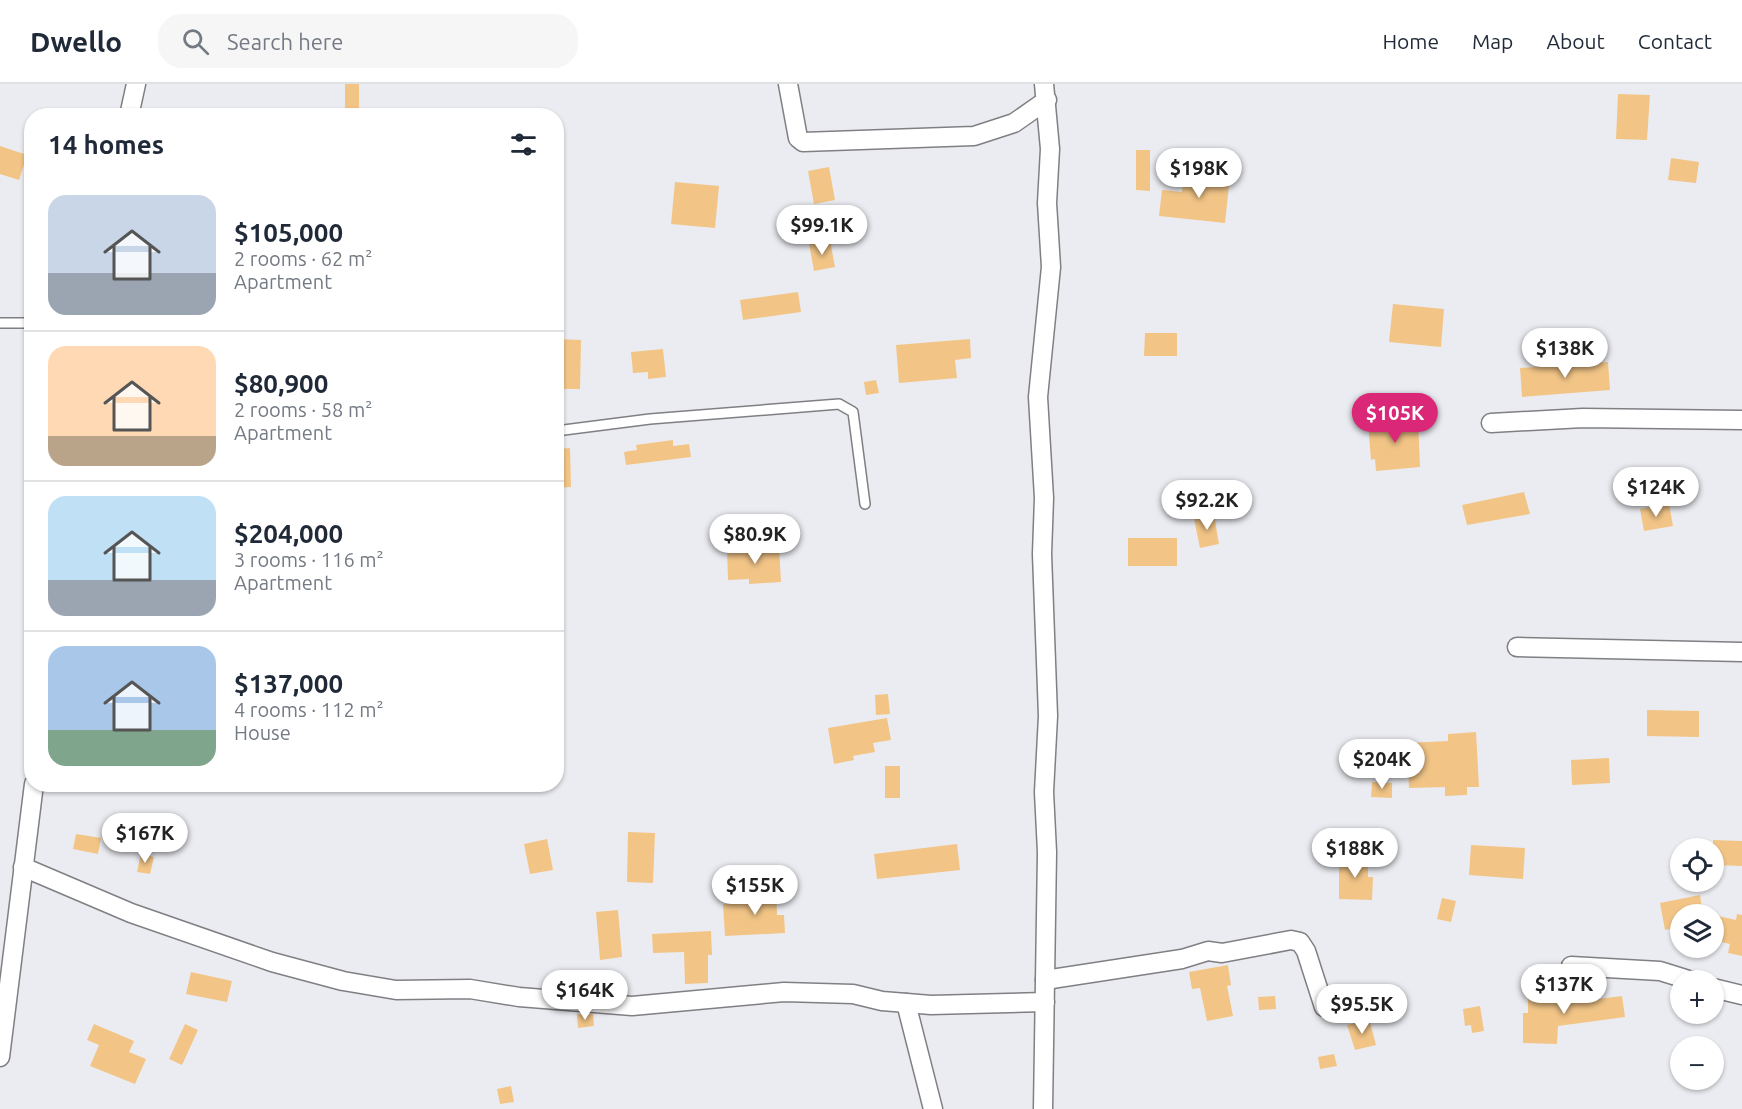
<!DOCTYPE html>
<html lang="en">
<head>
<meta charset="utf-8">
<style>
  body { margin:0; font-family:Ubuntu,sans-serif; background:#f6f6f7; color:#1f2937; height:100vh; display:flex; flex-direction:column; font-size:22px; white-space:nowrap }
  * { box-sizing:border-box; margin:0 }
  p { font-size:20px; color:#747a83 }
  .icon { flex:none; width:33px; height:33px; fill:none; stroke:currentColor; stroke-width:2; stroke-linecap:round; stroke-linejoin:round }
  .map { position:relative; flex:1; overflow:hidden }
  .drawer { position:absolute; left:24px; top:24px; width:540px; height:684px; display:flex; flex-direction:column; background:#fff; border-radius:24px; box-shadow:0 2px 4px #0004 }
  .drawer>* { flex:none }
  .tools { position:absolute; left:1670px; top:754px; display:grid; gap:12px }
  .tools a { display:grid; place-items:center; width:54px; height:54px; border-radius:50%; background:#fff; box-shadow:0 2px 4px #0004; font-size:30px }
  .price { position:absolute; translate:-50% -51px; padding:0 14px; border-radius:21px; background:#fff; color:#222; font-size:20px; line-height:39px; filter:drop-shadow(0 2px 3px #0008) }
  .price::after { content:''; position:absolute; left:50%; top:36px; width:18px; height:14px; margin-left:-9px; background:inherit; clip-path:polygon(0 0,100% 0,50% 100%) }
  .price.active { background:#db2777; color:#fff }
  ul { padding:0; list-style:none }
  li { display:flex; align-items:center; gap:18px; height:150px; padding:0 24px }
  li+li { border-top:2px solid #e0e1e3 }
  li span { display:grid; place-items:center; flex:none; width:168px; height:120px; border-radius:18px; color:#555 }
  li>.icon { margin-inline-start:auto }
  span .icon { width:72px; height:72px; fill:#fffc; stroke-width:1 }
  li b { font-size:26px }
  h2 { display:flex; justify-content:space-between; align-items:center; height:72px; padding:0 24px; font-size:26px }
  header { display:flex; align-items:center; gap:36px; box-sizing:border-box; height:84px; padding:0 30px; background:#fff; border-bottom:2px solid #e0e1e3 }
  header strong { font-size:28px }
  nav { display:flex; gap:33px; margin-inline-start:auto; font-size:21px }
  .search { width:420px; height:54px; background:#f6f6f7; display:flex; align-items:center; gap:15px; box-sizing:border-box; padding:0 21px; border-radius:24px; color:#747a83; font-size:22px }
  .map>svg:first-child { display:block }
  .building { fill:#f2c587 }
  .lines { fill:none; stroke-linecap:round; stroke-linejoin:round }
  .lane-casing { stroke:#7f7f84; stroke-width:12 }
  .street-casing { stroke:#7f7f84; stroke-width:21 }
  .lane { stroke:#fff; stroke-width:9 }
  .street { stroke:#fff; stroke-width:18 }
</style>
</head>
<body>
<header>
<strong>Dwello</strong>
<div class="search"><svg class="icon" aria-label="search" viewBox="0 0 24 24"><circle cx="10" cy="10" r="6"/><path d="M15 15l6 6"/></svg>Search here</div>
<nav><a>Home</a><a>Map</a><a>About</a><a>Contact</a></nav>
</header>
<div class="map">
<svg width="1742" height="1025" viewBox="0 0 1742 1025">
  <rect width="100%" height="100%" fill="#ebecf1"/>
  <g class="building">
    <rect x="345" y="0" width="14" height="32"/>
    <polygon points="1618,10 1650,11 1647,56 1616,55"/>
    <polygon points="0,62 27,71 19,96 0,90"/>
    <polygon points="1136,66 1150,66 1150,107 1136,106"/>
    <polygon points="1671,74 1699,78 1696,99 1668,96"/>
    <polygon points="1214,82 1231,83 1225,139 1159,132 1162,106 1182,108 1183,99 1212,101"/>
    <polygon points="829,83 835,116 814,120 808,87"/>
    <polygon points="675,98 719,102 715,144 671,140"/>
    <polygon points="830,156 835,183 814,187 809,160"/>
    <polygon points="798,208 801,228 743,236 740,216"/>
    <polygon points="1393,220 1444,225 1441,263 1389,258"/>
    <polygon points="1145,249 1177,249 1177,272 1144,272"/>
    <polygon points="556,255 581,256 580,305 556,305"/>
    <polygon points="970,255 971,274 955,276 957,294 899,299 896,261"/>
    <polygon points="663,265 666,293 648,295 648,288 633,289 631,268"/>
    <polygon points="1608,278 1610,306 1522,313 1520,284"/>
    <polygon points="876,296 879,309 866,311 864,298"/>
    <polygon points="1418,334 1420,383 1376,387 1375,375 1371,376 1368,338"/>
    <polygon points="673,356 673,362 689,360 691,373 626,381 624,368 637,366 636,361"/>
    <polygon points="570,364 571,403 556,404 556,365"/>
    <polygon points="1524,408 1530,430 1467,441 1462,421"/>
    <polygon points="1669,420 1673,442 1644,447 1640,425"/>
    <polygon points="1214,431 1219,460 1200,464 1194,435"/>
    <rect x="1128" y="454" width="49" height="28"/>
    <polygon points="779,462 781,498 749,500 749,495 728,496 727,465"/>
    <polygon points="888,610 890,630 876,631 875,611"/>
    <polygon points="1647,626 1699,627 1699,653 1647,652"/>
    <polygon points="887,634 891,656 873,659 875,668 853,672 854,676 834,680 828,644"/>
    <polygon points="1476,648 1479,703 1467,703 1467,711 1445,712 1445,703 1409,704 1407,659 1448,657 1448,650"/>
    <polygon points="1609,674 1610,699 1572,701 1571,676"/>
    <rect x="885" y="682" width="15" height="32"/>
    <polygon points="1372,698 1392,699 1392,714 1371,713"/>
    <polygon points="628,748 655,749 653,799 627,798"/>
    <polygon points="76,750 101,754 98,770 73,765"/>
    <polygon points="547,755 553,786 530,790 524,760"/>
    <polygon points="1713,756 1742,757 1742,782 1713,781"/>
    <polygon points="957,760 960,786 877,795 874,770"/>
    <polygon points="1471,761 1525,764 1523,795 1469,791"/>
    <polygon points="141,770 154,773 150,790 137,788"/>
    <polygon points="1339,773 1368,774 1368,793 1373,793 1372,816 1339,815"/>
    <polygon points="776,803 777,831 784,831 785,849 725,852 723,820 757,818 756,804"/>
    <polygon points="1700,811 1703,831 1680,831 1680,843 1665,846 1660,819"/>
    <polygon points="1442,814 1456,817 1451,838 1437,835"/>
    <polygon points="618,826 622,873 600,876 596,828"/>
    <polygon points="1737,830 1742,831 1742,872 1728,869 1730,860 1713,856 1718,832 1736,836"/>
    <polygon points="711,847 712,871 708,871 708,899 685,900 684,868 653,869 652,850"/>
    <polygon points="1228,881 1231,901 1227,902 1233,932 1207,937 1200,904 1192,905 1189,888"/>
    <polygon points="191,888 232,897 227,918 186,910"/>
    <polygon points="1528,910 1558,910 1558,920 1622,912 1625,933 1558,942 1557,960 1523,959 1523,929 1528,929"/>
    <polygon points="1275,912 1276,925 1259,926 1258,913"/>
    <polygon points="1480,922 1484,947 1472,949 1471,941 1465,942 1463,925"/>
    <polygon points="577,930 593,930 594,942 578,944"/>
    <polygon points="1369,935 1376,961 1355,966 1347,941"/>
    <polygon points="94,940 134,957 129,968 146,975 135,1000 90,982 99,961 87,956"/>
    <polygon points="185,940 198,946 182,981 169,975"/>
    <polygon points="1334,970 1337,982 1320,985 1318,973"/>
    <polygon points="511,1002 514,1018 500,1020 497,1005"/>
  </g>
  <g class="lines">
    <defs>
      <g id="lane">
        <polyline points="0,239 32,239"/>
        <polyline points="556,347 650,335 839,320 853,328 865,420"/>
      </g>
      <g id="street">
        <polyline points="788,0 798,54 803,58 974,52 1014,39 1047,16"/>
        <polyline points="129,32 136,0"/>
        <polyline points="1491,339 1583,334 1742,336"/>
        <polyline points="1517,563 1742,568"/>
        <polyline points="23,783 131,829 272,878 343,897 396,906 470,905 519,913 632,922 784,908 853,910 882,917 931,921 1045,918"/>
        <polyline points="1571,882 1660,887 1692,897"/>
        <polyline points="1045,896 1182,875 1208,867 1222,869 1291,856 1300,858 1306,867 1324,923"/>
        <polyline points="1713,904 1742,911"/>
        <polyline points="906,919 933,1025"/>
        <polyline points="0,973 34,700"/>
        <polyline points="1043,1025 1047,768 1044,708 1048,632 1042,470 1044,414 1038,313 1051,183 1047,119 1050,65 1044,0"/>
      </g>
    </defs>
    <use href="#lane" class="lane-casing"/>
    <use href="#street" class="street-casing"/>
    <use href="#lane" class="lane"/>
    <use href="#street" class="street"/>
  </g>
</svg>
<div class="tools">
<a><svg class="icon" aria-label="locate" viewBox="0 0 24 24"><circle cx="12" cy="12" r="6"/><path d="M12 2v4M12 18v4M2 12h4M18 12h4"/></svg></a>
<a><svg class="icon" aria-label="layers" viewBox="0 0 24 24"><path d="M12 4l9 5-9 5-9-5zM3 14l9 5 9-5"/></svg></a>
<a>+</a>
<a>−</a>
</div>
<b class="price" style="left:1199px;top:115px">$198K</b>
<b class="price" style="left:822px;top:172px">$99.1K</b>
<b class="price" style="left:1565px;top:295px">$138K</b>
<b class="price active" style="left:1395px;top:360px">$105K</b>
<b class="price" style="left:1656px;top:434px">$124K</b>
<b class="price" style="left:1207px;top:447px">$92.2K</b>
<b class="price" style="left:755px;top:481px">$80.9K</b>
<b class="price" style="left:1382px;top:706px">$204K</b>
<b class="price" style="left:145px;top:780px">$167K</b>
<b class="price" style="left:1355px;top:795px">$188K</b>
<b class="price" style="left:755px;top:832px">$155K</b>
<b class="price" style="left:1564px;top:931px">$137K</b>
<b class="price" style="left:585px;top:937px">$164K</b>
<b class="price" style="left:1362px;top:951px">$95.5K</b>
<section class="drawer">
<h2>14 homes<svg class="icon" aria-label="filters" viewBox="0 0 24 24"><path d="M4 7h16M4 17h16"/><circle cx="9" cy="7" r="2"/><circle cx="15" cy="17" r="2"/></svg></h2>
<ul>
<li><span style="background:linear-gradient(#c9d6e8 65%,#9aa5b1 0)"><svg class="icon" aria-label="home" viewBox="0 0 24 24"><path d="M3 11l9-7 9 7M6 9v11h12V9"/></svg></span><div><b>$105,000</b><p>2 rooms · 62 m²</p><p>Apartment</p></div></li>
<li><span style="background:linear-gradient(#ffd9b3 75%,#b9a48a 0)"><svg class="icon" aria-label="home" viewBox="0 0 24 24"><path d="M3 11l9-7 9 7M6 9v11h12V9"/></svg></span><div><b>$80,900</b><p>2 rooms · 58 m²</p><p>Apartment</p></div></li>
<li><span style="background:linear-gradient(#bfe0f5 70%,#9aa5b1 0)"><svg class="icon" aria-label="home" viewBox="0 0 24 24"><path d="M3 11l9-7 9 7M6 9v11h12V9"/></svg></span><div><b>$204,000</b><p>3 rooms · 116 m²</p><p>Apartment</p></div></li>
<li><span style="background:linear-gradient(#a9c7e8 70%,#7fa58c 0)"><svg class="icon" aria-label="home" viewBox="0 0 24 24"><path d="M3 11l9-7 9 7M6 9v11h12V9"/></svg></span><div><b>$137,000</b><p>4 rooms · 112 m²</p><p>House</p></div></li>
</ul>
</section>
</div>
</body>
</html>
